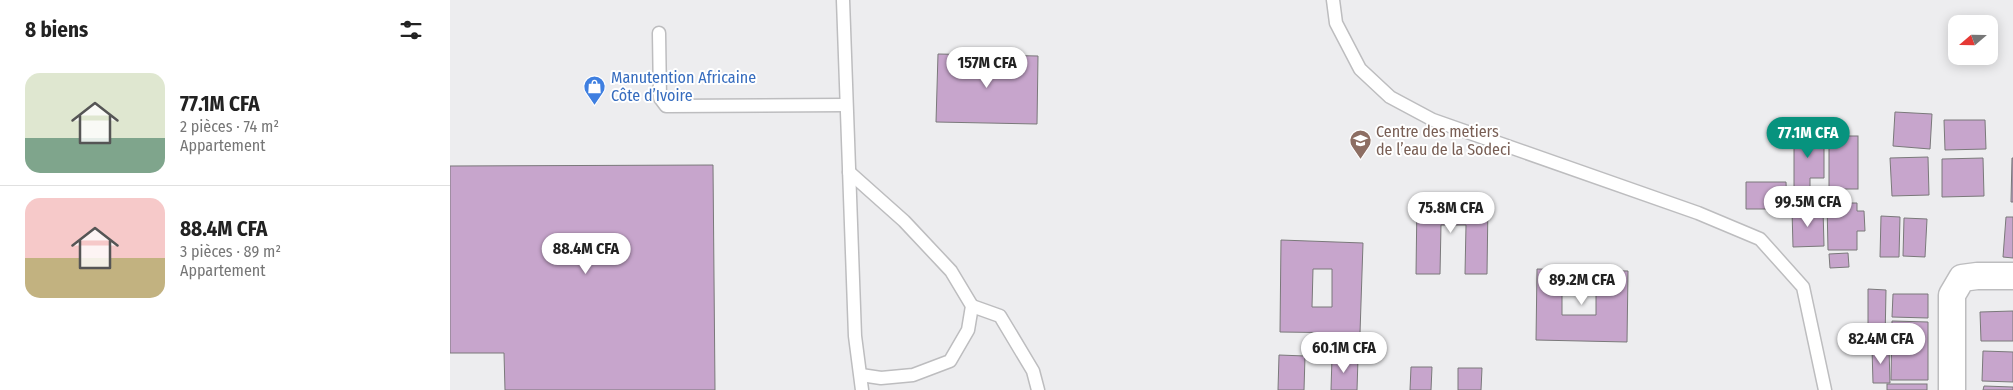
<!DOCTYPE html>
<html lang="fr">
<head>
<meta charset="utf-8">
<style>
  body { margin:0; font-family:"Fira Sans Condensed",sans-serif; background:#f6f6f6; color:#222; height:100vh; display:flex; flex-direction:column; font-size:19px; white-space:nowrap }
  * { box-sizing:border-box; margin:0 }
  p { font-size:16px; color:#767676 }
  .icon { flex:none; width:28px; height:28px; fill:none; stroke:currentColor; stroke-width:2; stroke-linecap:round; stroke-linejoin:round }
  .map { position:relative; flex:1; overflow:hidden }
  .panel { display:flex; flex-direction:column; background:#fff; width:450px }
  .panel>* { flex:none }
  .needle { width:32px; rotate:250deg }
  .tools { position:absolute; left:1498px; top:15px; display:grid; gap:10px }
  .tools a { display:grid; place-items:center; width:50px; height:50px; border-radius:10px; background:#fff; box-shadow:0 2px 12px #0003; font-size:25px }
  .price { position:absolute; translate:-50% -42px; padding:0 11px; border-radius:18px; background:#fff; color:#222; font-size:16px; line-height:32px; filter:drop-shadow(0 1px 2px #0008) }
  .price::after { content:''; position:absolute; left:50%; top:30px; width:15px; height:11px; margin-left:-8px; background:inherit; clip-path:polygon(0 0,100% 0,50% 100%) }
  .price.selected { background:#07937e; color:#fff }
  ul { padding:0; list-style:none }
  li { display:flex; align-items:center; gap:15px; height:125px; padding:0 25px }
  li+li { border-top:1px solid #e0e0e0 }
  li span { display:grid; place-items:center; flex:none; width:140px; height:100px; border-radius:15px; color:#555 }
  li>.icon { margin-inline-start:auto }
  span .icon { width:60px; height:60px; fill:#fffc; stroke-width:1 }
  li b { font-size:21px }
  h2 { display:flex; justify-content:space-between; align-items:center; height:60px; padding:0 25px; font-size:21px }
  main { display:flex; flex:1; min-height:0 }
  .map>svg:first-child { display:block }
  .building { fill:#c7a5cc; stroke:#7a797a; fill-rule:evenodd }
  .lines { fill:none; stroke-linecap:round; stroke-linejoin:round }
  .service-casing { stroke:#bdbdbf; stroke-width:15 }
  .minor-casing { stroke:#bdbdbf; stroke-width:29 }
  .service { stroke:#fff; stroke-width:12 }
  .minor { stroke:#fff; stroke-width:26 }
  .labels { text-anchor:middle; stroke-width:4; stroke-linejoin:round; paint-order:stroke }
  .shop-label { font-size:16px; fill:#366cbe; stroke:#fff; text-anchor:start }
  .education-label { font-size:16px; fill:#785e54; stroke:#fff; text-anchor:start }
</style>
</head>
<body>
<main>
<section class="panel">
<h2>8 biens<svg class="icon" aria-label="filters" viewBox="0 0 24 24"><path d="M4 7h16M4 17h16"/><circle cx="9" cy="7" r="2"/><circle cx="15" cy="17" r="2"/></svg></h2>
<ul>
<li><span style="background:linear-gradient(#dfe7d0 65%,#7fa58c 0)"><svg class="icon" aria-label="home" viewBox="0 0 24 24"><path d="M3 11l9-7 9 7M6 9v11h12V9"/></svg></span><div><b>77.1M CFA</b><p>2 pièces · 74 m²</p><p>Appartement</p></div></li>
<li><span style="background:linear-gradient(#f6c9c9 60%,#c2b280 0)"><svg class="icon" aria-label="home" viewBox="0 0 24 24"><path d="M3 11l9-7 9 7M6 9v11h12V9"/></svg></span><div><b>88.4M CFA</b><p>3 pièces · 89 m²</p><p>Appartement</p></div></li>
</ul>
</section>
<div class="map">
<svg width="1563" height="390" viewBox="0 0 1563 390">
  <rect width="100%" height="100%" fill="#ededef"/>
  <g class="building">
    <polygon points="488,54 588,56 587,124 486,122"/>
    <polygon points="1445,112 1482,114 1480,149 1443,146"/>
    <polygon points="1494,120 1535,120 1536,149 1495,150"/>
    <polygon points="1344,132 1374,132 1374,178 1360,178 1360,190 1344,191"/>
    <rect x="1379" y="136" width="29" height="53"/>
    <polygon points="1478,157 1479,195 1442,196 1440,158"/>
    <polygon points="1533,158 1534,196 1492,197 1492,159"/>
    <polygon points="1562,158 1563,158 1563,202 1561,202"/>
    <polygon points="263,165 265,390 55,390 54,353 0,353 0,166"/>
    <polygon points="1296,182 1336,182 1337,209 1296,209"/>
    <polygon points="967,200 1038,202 1037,274 1015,274 1016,225 991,225 990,274 966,274"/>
    <polygon points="1377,203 1407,203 1407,211 1414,211 1415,231 1407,231 1407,250 1378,250"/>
    <polygon points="1373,209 1374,246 1343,247 1342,210"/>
    <polygon points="1431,216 1450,217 1449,257 1430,257"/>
    <polygon points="1556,217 1563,217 1563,258 1553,257"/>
    <polygon points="1454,218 1477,219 1475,257 1453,256"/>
    <path d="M 831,240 L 913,243 L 910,333 L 830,332 ZM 863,269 L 882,269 L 882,307 L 862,307 Z"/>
    <polygon points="1398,253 1399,267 1380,268 1379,254"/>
    <path d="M 1087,269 L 1178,271 L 1177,342 L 1086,340 ZM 1112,294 L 1146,295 L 1146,315 L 1112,315 Z"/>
    <polygon points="1418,289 1436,290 1435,341 1418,341"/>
    <polygon points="1443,294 1478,294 1478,318 1442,317"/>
    <polygon points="1563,311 1563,341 1531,341 1530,312"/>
    <polygon points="1442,321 1478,322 1478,380 1441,380"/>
    <polygon points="1422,348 1439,348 1440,383 1423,383"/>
    <polygon points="1533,351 1563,352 1563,382 1532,381"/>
    <polygon points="829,355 855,356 854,390 828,390"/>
    <polygon points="882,357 908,358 907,390 881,390"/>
    <polygon points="961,367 982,367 981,390 960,390"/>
    <polygon points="1008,368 1032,368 1031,390 1008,390"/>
    <rect x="1437" y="384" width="40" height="6"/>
    <polygon points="1534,386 1563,387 1563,390 1533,390"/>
  </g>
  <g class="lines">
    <defs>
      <g id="service">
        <polyline points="393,0 405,336 412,390"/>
        <polyline points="883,0 886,23 910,69 940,97 983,120 1248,213 1310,239 1353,287 1375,390"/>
        <polyline points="209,33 210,98 216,106 396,105"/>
        <polyline points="399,172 454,221 501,271 522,306 518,330 500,361 463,375 431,378 411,375"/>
        <polyline points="522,306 550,316 583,371 588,390"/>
      </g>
      <polyline id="minor" points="1502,390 1502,295 1512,278 1527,276 1563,276"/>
    </defs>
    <use href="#service" class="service-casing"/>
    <use href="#minor" class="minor-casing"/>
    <use href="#service" class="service"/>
    <use href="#minor" class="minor"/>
  </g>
  <defs>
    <symbol id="shop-pin" viewBox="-11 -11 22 30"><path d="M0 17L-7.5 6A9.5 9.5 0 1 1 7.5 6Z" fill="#3f7fe0" stroke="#fff"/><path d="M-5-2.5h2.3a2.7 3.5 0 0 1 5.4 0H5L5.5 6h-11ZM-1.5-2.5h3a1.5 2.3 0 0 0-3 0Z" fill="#fff"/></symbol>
    <symbol id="school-pin" viewBox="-11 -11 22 30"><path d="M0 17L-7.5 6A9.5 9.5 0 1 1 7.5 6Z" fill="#8d6e63" stroke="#fff"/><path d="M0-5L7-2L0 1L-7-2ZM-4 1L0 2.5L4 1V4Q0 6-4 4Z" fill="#fff"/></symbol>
  </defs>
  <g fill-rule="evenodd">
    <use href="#shop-pin" x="132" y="74" width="25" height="34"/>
    <use href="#school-pin" x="898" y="128" width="25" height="34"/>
  </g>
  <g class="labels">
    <g class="shop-label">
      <text x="161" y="83">Manutention Africaine<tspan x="161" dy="18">Côte d’Ivoire</tspan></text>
    </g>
    <g class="education-label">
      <text x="926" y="137">Centre des metiers<tspan x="926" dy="18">de l’eau de la Sodeci</tspan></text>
    </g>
  </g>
</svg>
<div class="tools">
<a><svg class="needle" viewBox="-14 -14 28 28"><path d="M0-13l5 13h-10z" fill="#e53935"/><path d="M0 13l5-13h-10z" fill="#767676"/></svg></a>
</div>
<b class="price" style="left:537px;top:89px">157M CFA</b>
<b class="price selected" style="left:1358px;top:159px">77.1M CFA</b>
<b class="price" style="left:1358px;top:228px">99.5M CFA</b>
<b class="price" style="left:1001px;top:234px">75.8M CFA</b>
<b class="price" style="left:136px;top:275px">88.4M CFA</b>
<b class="price" style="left:1132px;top:306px">89.2M CFA</b>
<b class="price" style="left:1431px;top:365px">82.4M CFA</b>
<b class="price" style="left:894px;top:374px">60.1M CFA</b>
</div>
</main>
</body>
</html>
